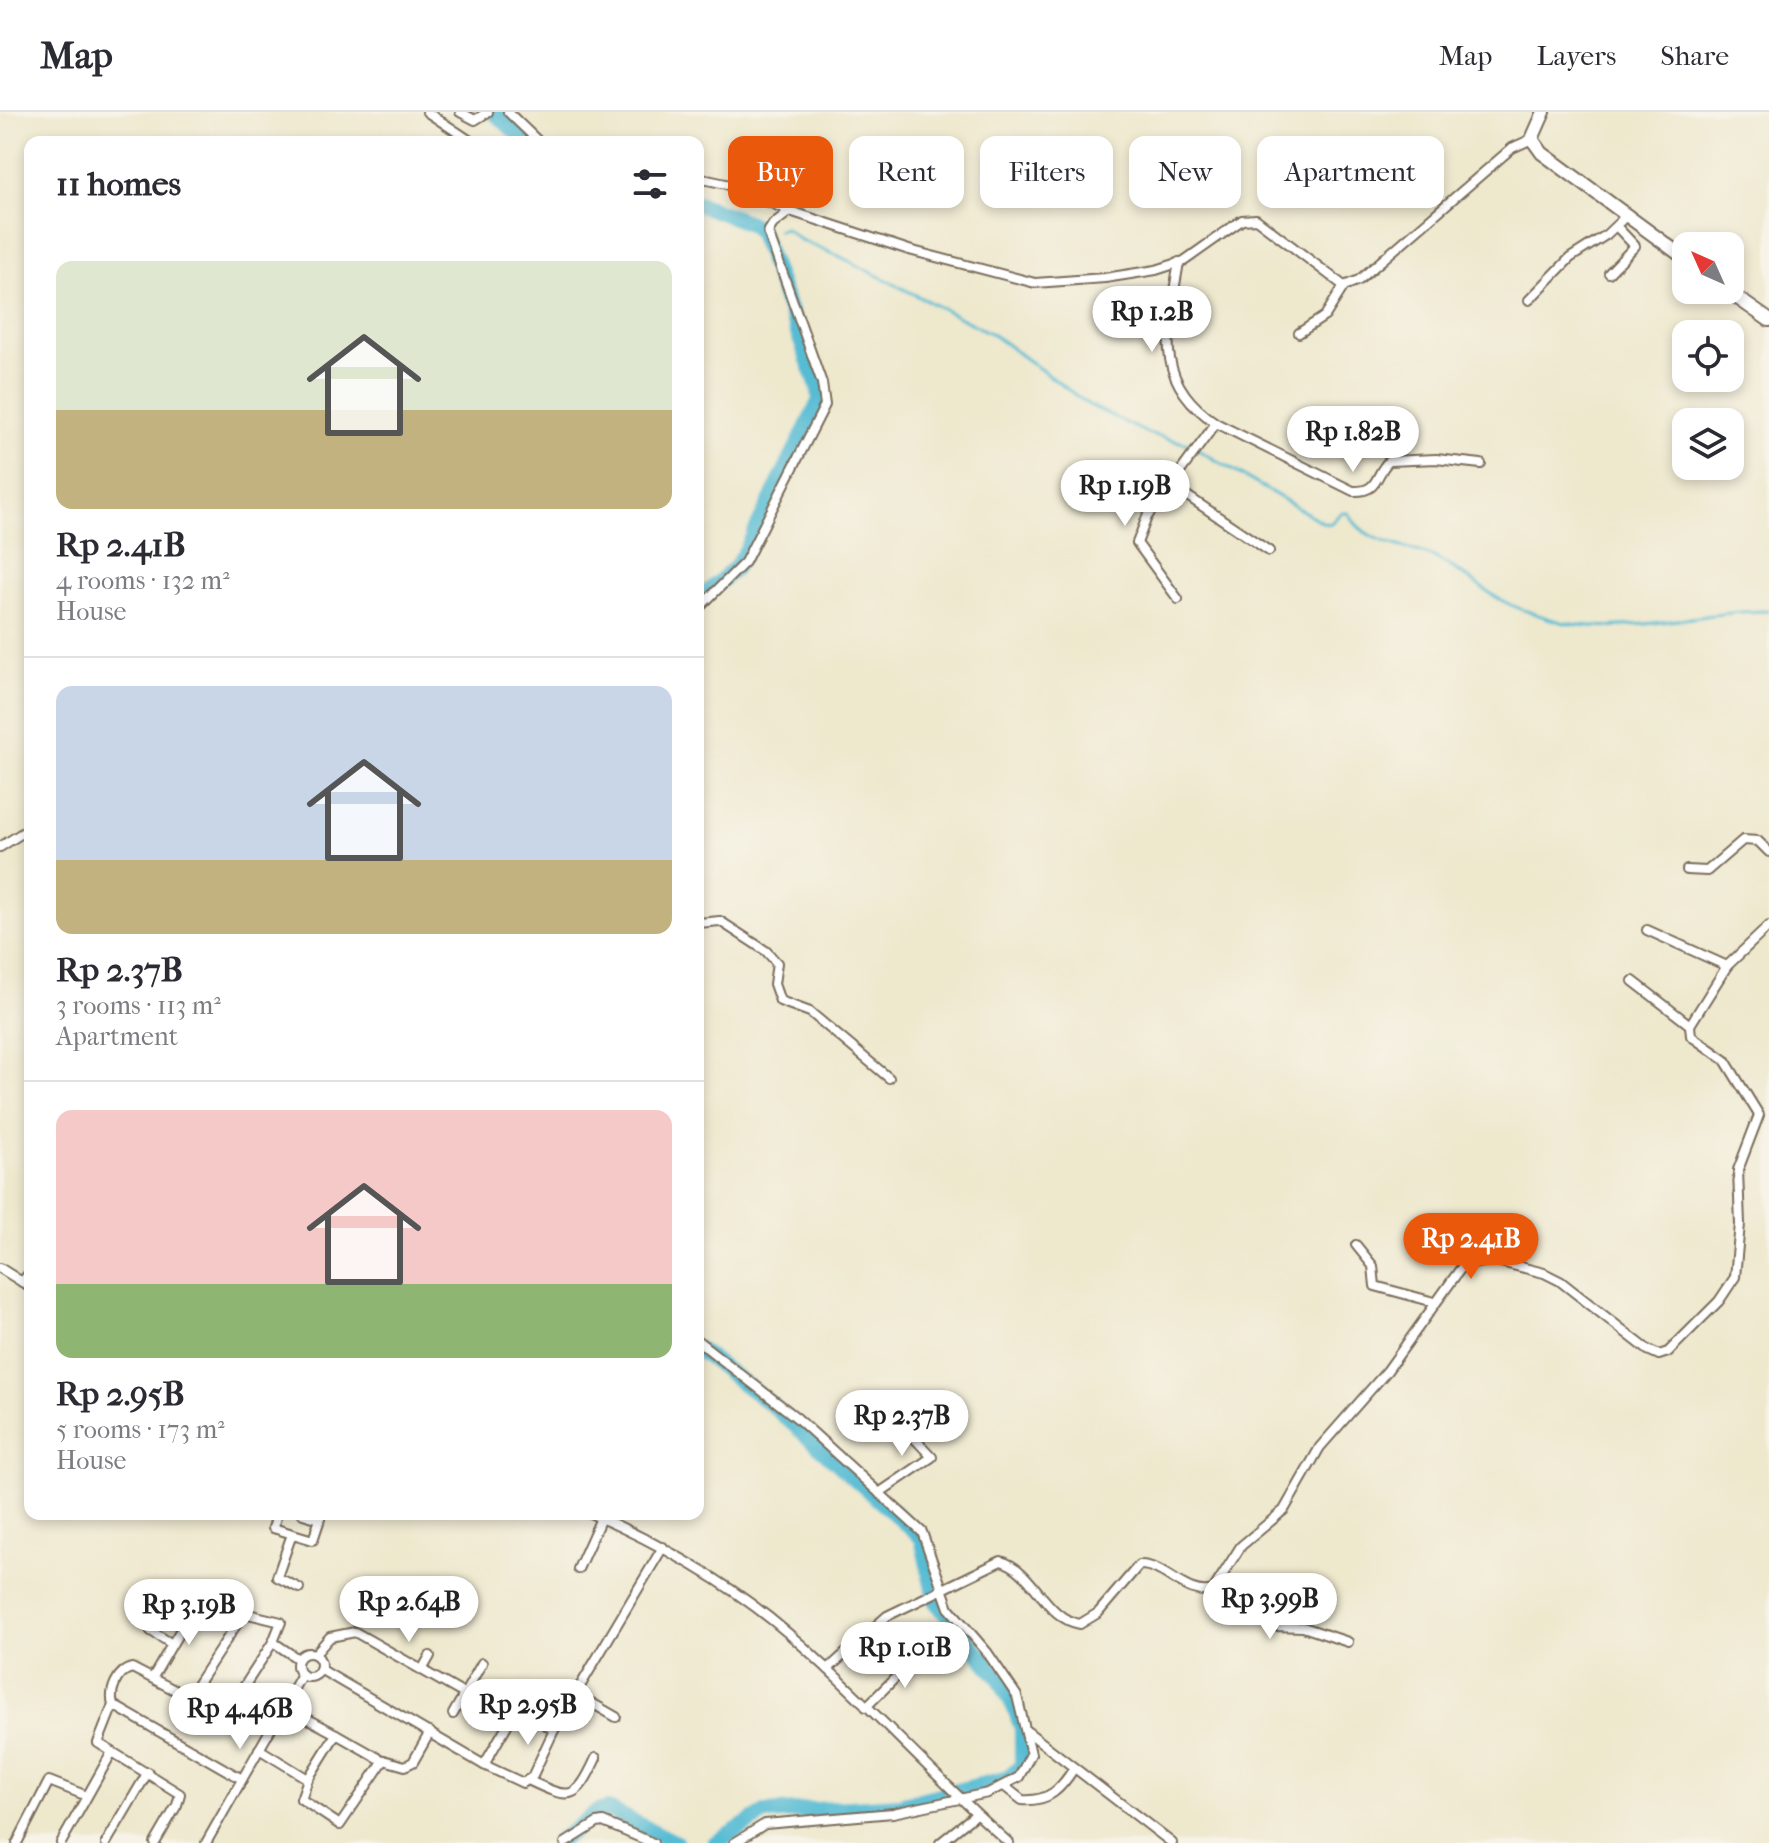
<!DOCTYPE html>
<html lang="en">
<head>
<meta charset="utf-8">
<style>
  body { margin:0; font-family:"IM FELL French Canon",serif; background:#f7f7f7; color:#2b2b33; height:100vh; display:flex; flex-direction:column; font-size:30px; white-space:nowrap }
  * { box-sizing:border-box; margin:0 }
  p { font-size:26px; color:#7c7c81 }
  .icon { flex:none; width:44px; height:44px; fill:none; stroke:currentColor; stroke-width:2; stroke-linecap:round; stroke-linejoin:round }
  .map { position:relative; flex:1; overflow:hidden }
  .panel { position:absolute; left:24px; top:24px; width:680px; height:1384px; display:flex; flex-direction:column; background:#fff; border-radius:16px; box-shadow:0 4px 12px #0003 }
  .panel>* { flex:none }
  .top-card { position:absolute; left:728px; top:24px; width:760px; height:72px; display:flex; gap:16px }
  .needle { width:52px; rotate:315deg }
  .buttons { position:absolute; left:1672px; top:120px; display:grid; gap:16px }
  .buttons a { display:grid; place-items:center; width:72px; height:72px; border-radius:16px; background:#fff; box-shadow:0 4px 12px #0003; font-size:40px }
  .price { position:absolute; translate:-50% -68px; padding:0 18px; border-radius:28px; background:#fff; color:#222; font-size:26px; line-height:52px; filter:drop-shadow(0 2px 4px #0008) }
  .price::after { content:''; position:absolute; left:50%; top:48px; width:24px; height:18px; margin-left:-12px; background:inherit; clip-path:polygon(0 0,100% 0,50% 100%) }
  .price.selected { background:#ea580c; color:#fff }
  ul { padding:0; list-style:none }
  li { display:grid; align-content:center; gap:16px; height:424px; padding:0 32px }
  li+li { border-top:2px solid #e1e1e2 }
  li span { display:grid; place-items:center; height:248px; border-radius:16px; color:#555 }
  li>.icon { margin-inline-start:auto }
  span .icon { width:144px; height:144px; fill:#fffc; stroke-width:1 }
  li b { font-size:34px }
  h2 { display:flex; justify-content:space-between; align-items:center; height:96px; padding:0 32px; font-size:34px }
  .chip { padding:0 28px; border-radius:16px; background:#fff; box-shadow:0 4px 12px #0003; font-size:28px; line-height:72px }
  .chip.selected { background:#ea580c; color:#fff }
  header { display:flex; align-items:center; gap:48px; box-sizing:border-box; height:112px; padding:0 40px; background:#fff; border-bottom:2px solid #e1e1e2 }
  header strong { font-size:38px }
  nav { display:flex; gap:44px; margin-inline-start:auto; font-size:28px }
  .map>svg:first-child { display:block }
  .lines { fill:none; stroke-linecap:round; stroke-linejoin:round }
  .stream { stroke:#56bcd4; stroke-width:3 }
  .river { stroke:#56bcd4; stroke-width:16 }
  .minor-casing { stroke:#7a6c5b; stroke-width:12 }
  .secondary-casing { stroke:#7a6c5b; stroke-width:16 }
  .minor { stroke:#fff; stroke-width:8 }
  .secondary { stroke:#fff; stroke-width:12 }
</style>
</head>
<body>
<header>
<strong>Map</strong>
<nav><a>Map</a><a>Layers</a><a>Share</a></nav>
</header>
<div class="map">
<svg width="1769" height="1731" viewBox="0 0 1769 1731">
  <rect width="100%" height="100%" fill="#f7f3e8"/>
  <filter id="ink" filterUnits="userSpaceOnUse"><feTurbulence type="fractalNoise" baseFrequency=".0125" numOctaves="2"/><feDisplacementMap in="SourceGraphic" scale="16" xChannelSelector="R" yChannelSelector="G"/><feConvolveMatrix kernelMatrix="1 2 1 2 8 2 1 2 1" color-interpolation-filters="sRGB"/></filter>
  <filter id="wash" filterUnits="userSpaceOnUse"><feTurbulence type="fractalNoise" baseFrequency=".006" numOctaves="4" result="noise"/><feDisplacementMap in="SourceGraphic" scale="32" xChannelSelector="R" yChannelSelector="G"/><feGaussianBlur stdDeviation="1.8" result="paint"/><feColorMatrix in="noise" values="0 0 0 0 0 0 0 0 0 0 0 0 0 0 0 0 0 1.4 0 .05"/><feComposite in="paint" operator="in"/></filter>
  <g filter="url(#wash)">
    <rect width="100%" height="100%" fill="#eee8cd"/>
    <g class="lines">
      <path class="stream" d="M 777,118 L 785,116 L 800,128 L 841,145 L 992,222 L 1089,293 L 1147,321 L 1188,332 L 1324,411 L 1330,412 L 1341,401 L 1348,401 C 1366,433 1399,431 1431,444 C 1460,456 1481,479 1509,492 C 1522,498 1536,502 1550,507 C 1617,528 1698,498 1769,499"/>
      <g class="river">
        <polyline points="494,0 527,30"/>
        <polyline points="698,92 750,111 760,120 819,277 820,288 746,439 735,456 698,489"/>
        <polyline points="698,1237 772,1293 922,1426 936,1490 1000,1567 1015,1597 1022,1616 1022,1654 1005,1667 899,1693 765,1701 715,1731"/>
        <polyline points="557,1731 597,1700 608,1697 676,1731"/>
      </g>
    </g>
  </g>
  <g filter="url(#ink)">
    <g class="lines">
      <defs>
        <g id="minor">
          <polyline points="427,0 472,30"/>
          <polyline points="460,0 475,8 488,0"/>
          <polyline points="508,0 539,30"/>
          <polyline points="698,66 726,72 790,99 909,138 1035,171 1105,166 1156,158 1184,149 1242,108 1256,107 1344,174 1359,168 1512,36 1532,27"/>
          <polyline points="1609,161 1635,134 1617,115"/>
          <polyline points="1529,188 1570,146 1606,123 1628,102"/>
          <polyline points="1299,221 1325,204 1344,174"/>
          <path d="M 1216,311 L 1353,379 C 1380,380 1374,363 1389,349 L 1436,347 L 1481,352"/>
          <polyline points="1171,373 1269,439"/>
          <path d="M 1178,487 L 1137,431 L 1147,405 L 1216,311 C 1151,268 1168,217 1179,150"/>
          <polyline points="698,497 745,450 825,293 822,271 768,120 773,112 790,99"/>
          <polyline points="0,735 30,716"/>
          <polyline points="1687,758 1707,759 1743,728 1758,729 1769,740"/>
          <polyline points="698,811 720,809 766,839 777,851 774,872 780,889 810,900 889,966"/>
          <polyline points="1647,818 1727,854"/>
          <polyline points="1633,869 1690,913"/>
          <polyline points="1356,1133 1373,1154 1375,1174 1434,1190"/>
          <polyline points="0,1156 30,1175"/>
          <polyline points="22,1170 30,1160"/>
          <polyline points="698,1229 797,1306 922,1420 949,1496 987,1540 1017,1584 1031,1642 1019,1665 988,1681 893,1701 765,1712 734,1731"/>
          <polyline points="879,1381 932,1345 898,1309"/>
          <polyline points="277,1402 273,1416 313,1428 320,1407 303,1402"/>
          <path d="M 592,1402 C 663,1433 730,1471 789,1522 C 865,1587 933,1664 1009,1731"/>
          <polyline points="292,1422 277,1465 299,1476"/>
          <polyline points="578,1457 601,1406"/>
          <polyline points="1213,1478 1274,1514 1303,1515 1348,1530"/>
          <polyline points="273,1530 298,1547"/>
          <polyline points="172,1532 151,1519 149,1513 161,1496 187,1508"/>
          <circle cx="309" cy="1553" r="12"/>
          <polyline points="315,1542 330,1525 355,1520 464,1582"/>
          <polyline points="320,1557 484,1653 523,1671 532,1665 554,1618 663,1435"/>
          <path d="M 828,1557 L 887,1504 L 1001,1449 C 1034,1458 1045,1507 1080,1512 L 1098,1501 L 1139,1453 C 1165,1452 1186,1486 1213,1478 L 1241,1434 L 1284,1398 L 1320,1335 L 1387,1259 L 1461,1156 L 1472,1151 L 1497,1149 L 1544,1161 L 1560,1169 L 1648,1238 L 1659,1243 L 1668,1240 L 1719,1189 L 1735,1165 L 1740,1112 L 1738,1058 L 1759,1003 L 1725,948 L 1691,924 L 1690,913 L 1727,854 L 1769,814"/>
          <polyline points="422,1558 430,1544"/>
          <polyline points="153,1565 198,1488"/>
          <polyline points="576,1582 616,1605"/>
          <path d="M 113,1593 C 109,1579 117,1559 132,1556 L 225,1604 L 273,1530 L 281,1510 L 244,1501 L 189,1585"/>
          <polyline points="866,1595 922,1539"/>
          <polyline points="453,1602 482,1551"/>
          <polyline points="1028,1620 1172,1731"/>
          <polyline points="336,1622 380,1647 405,1654 413,1650 430,1620"/>
          <polyline points="259,1637 308,1667 336,1622 284,1594"/>
          <path d="M 484,1653 L 510,1608 C 526,1596 539,1610 554,1618"/>
          <polyline points="308,1667 301,1687 340,1713 384,1648"/>
          <path d="M 528,1668 C 570,1688 576,1690 596,1646"/>
          <path d="M 1004,1674 L 1022,1688 C 1049,1690 1061,1677 1074,1656"/>
          <polyline points="17,1731 49,1669 87,1684"/>
          <polyline points="61,1731 112,1640"/>
          <polyline points="106,1731 148,1660"/>
          <polyline points="155,1731 177,1693 180,1682 98,1631 113,1593 242,1667"/>
          <polyline points="206,1731 302,1562"/>
          <polyline points="565,1731 597,1711 603,1710 653,1731"/>
          <polyline points="940,1731 976,1702"/>
        </g>
        <g id="secondary">
          <polyline points="1544,0 1532,27 1542,41 1686,147"/>
          <polyline points="1726,178 1769,208"/>
        </g>
      </defs>
      <use href="#minor" class="minor-casing"/>
      <use href="#secondary" class="secondary-casing"/>
      <use href="#minor" class="minor"/>
      <use href="#secondary" class="secondary"/>
    </g>
  </g>
</svg>
<div class="buttons">
<a><svg class="needle" viewBox="-14 -14 28 28"><path d="M0-13l5 13h-10z" fill="#e53935"/><path d="M0 13l5-13h-10z" fill="#7c7c81"/></svg></a>
<a><svg class="icon" aria-label="locate" viewBox="0 0 24 24"><circle cx="12" cy="12" r="6"/><path d="M12 2v4M12 18v4M2 12h4M18 12h4"/></svg></a>
<a><svg class="icon" aria-label="layers" viewBox="0 0 24 24"><path d="M12 4l9 5-9 5-9-5zM3 14l9 5 9-5"/></svg></a>
</div>
<b class="price" style="left:1152px;top:242px">Rp 1.2B</b>
<b class="price" style="left:1353px;top:362px">Rp 1.82B</b>
<b class="price" style="left:1125px;top:416px">Rp 1.19B</b>
<b class="price selected" style="left:1471px;top:1169px">Rp 2.41B</b>
<b class="price" style="left:902px;top:1346px">Rp 2.37B</b>
<b class="price" style="left:1270px;top:1529px">Rp 3.99B</b>
<b class="price" style="left:409px;top:1532px">Rp 2.64B</b>
<b class="price" style="left:189px;top:1535px">Rp 3.19B</b>
<b class="price" style="left:905px;top:1578px">Rp 1.01B</b>
<b class="price" style="left:528px;top:1635px">Rp 2.95B</b>
<b class="price" style="left:240px;top:1639px">Rp 4.46B</b>
<div class="top-card">
<a class="chip selected">Buy</a>
<a class="chip">Rent</a>
<a class="chip">Filters</a>
<a class="chip">New</a>
<a class="chip">Apartment</a>
</div>
<section class="panel">
<h2>11 homes<svg class="icon" aria-label="filters" viewBox="0 0 24 24"><path d="M4 7h16M4 17h16"/><circle cx="9" cy="7" r="2"/><circle cx="15" cy="17" r="2"/></svg></h2>
<ul>
<li><span style="background:linear-gradient(#dfe7d0 60%,#c2b280 0)"><svg class="icon" aria-label="home" viewBox="0 0 24 24"><path d="M3 11l9-7 9 7M6 9v11h12V9"/></svg></span><div><b>Rp 2.41B</b><p>4 rooms · 132 m²</p><p>House</p></div></li>
<li><span style="background:linear-gradient(#c9d6e8 70%,#c2b280 0)"><svg class="icon" aria-label="home" viewBox="0 0 24 24"><path d="M3 11l9-7 9 7M6 9v11h12V9"/></svg></span><div><b>Rp 2.37B</b><p>3 rooms · 113 m²</p><p>Apartment</p></div></li>
<li><span style="background:linear-gradient(#f6c9c9 70%,#8fb573 0)"><svg class="icon" aria-label="home" viewBox="0 0 24 24"><path d="M3 11l9-7 9 7M6 9v11h12V9"/></svg></span><div><b>Rp 2.95B</b><p>5 rooms · 173 m²</p><p>House</p></div></li>
</ul>
</section>
</div>
</body>
</html>
